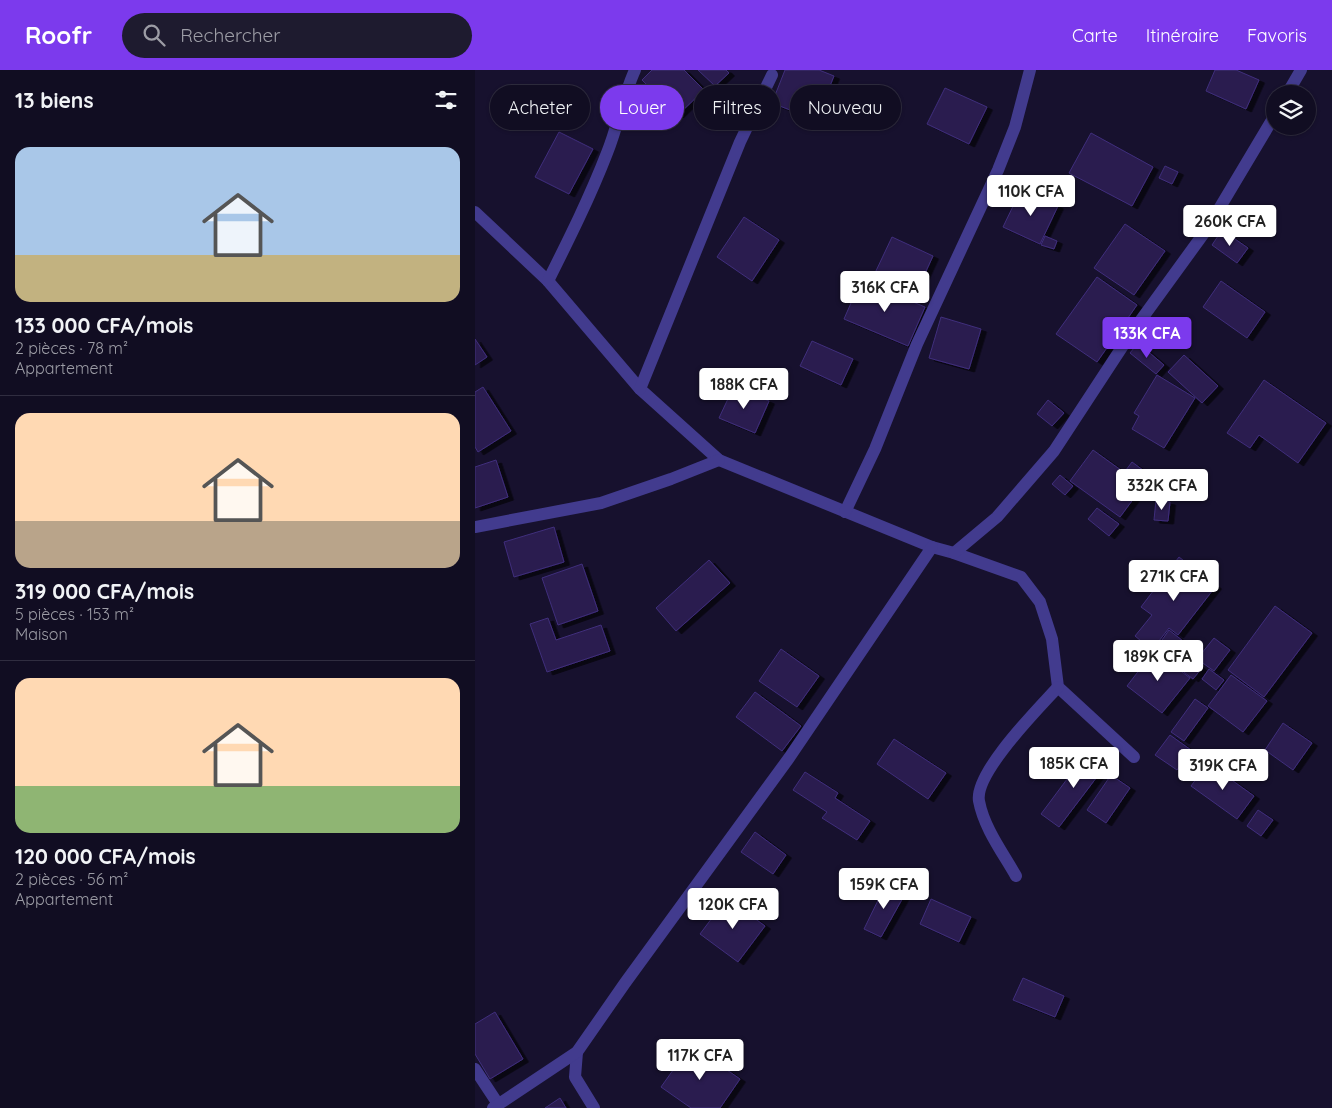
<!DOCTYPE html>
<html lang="fr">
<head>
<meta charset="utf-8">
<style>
  body { margin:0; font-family:Quicksand,sans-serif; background:#1e1b2f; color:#f1f3f6; height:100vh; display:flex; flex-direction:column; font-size:19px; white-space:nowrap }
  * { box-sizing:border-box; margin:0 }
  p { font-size:16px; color:#9c9ca5 }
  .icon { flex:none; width:28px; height:28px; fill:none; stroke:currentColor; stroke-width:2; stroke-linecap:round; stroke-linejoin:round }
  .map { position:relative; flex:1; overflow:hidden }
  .drawer { display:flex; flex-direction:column; background:#110d22; width:475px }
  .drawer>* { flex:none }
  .guide { position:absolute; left:15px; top:15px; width:475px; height:45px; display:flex; gap:10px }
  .fabs { position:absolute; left:791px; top:15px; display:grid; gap:10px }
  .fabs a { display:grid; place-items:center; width:50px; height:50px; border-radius:50%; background:#110d22; box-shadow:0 1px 4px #0004,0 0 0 1px #302d40; font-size:25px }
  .price { position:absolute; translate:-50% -42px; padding:0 11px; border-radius:5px; background:#fff; color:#222; font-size:16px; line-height:32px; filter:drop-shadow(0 1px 2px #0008) }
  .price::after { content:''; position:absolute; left:50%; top:30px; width:15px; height:11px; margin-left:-8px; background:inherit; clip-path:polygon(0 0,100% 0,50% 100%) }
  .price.active { background:#7c3aed; color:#fff }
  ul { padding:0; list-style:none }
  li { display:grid; align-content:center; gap:10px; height:265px; padding:0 15px }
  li+li { border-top:1px solid #302d40 }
  li span { display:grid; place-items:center; height:155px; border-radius:15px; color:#555 }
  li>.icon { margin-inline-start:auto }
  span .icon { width:90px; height:90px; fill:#fffc; stroke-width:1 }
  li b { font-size:21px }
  h2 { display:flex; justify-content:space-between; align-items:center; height:60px; padding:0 15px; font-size:21px }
  .tag { padding:0 18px; border-radius:22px; background:#110d22; box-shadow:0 1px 4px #0004,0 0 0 1px #302d40; font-size:18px; line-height:45px }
  .tag.active { background:#7c3aed; color:#fff }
  header { display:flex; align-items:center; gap:30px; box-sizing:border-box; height:70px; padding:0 25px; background:#7c3aed; color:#fff }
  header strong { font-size:24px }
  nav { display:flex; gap:28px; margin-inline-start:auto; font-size:18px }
  .search { width:350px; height:45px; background:#1e1b2f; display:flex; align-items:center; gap:12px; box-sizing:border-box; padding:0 18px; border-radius:28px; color:#9c9ca5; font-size:19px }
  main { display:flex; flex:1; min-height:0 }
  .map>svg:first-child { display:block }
  .building { fill:#291d4f; stroke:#402e7c; filter:url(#shadow) }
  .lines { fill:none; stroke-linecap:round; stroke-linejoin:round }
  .minor { stroke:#423b8e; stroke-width:12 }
</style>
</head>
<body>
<header>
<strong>Roofr</strong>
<div class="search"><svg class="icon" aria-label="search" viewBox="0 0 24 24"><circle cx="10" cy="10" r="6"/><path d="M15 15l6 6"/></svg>Rechercher</div>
<nav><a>Carte</a><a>Itinéraire</a><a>Favoris</a></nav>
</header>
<main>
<section class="drawer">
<h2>13 biens<svg class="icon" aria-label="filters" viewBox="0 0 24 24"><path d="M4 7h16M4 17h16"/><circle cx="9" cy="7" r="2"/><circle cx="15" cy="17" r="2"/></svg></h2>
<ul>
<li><span style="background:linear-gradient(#a9c7e8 70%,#c2b280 0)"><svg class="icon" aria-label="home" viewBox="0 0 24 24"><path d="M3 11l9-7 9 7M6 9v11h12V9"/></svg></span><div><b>133 000 CFA/mois</b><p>2 pièces · 78 m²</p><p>Appartement</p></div></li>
<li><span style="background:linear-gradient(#ffd9b3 70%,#b9a48a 0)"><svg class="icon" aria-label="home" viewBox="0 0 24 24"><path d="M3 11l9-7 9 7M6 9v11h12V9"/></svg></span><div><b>319 000 CFA/mois</b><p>5 pièces · 153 m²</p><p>Maison</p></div></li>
<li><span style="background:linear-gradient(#ffd9b3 70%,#8fb573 0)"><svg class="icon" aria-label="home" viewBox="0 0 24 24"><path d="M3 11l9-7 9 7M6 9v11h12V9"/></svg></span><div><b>120 000 CFA/mois</b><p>2 pièces · 56 m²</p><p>Appartement</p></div></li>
</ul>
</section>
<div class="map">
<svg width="857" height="1038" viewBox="0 0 857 1038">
  <defs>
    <filter id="shadow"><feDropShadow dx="5.5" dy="3" stdDeviation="0" flood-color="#0009"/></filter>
  </defs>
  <rect width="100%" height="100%" fill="#17112e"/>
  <g class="building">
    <polygon points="177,0 209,0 229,20 203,45 167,10"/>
    <polygon points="223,0 251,0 254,3 240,16"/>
    <polygon points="310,0 344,0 359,6 341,50 297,33"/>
    <polygon points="740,0 761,0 784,10 771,39 731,21"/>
    <polygon points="470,18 512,37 494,74 452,54"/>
    <polygon points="84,62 118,79 94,124 60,107"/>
    <polygon points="616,63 678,97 657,136 594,103"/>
    <polygon points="690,96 703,102 697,114 684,108"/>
    <polygon points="552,121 583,136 565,174 528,157 541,130 547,133"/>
    <polygon points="269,147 304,170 277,211 242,187"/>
    <polygon points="650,154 690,181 659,225 619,198"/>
    <polygon points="747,160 773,178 762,193 737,175"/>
    <polygon points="570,166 582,171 579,179 566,175"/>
    <polygon points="417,167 458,186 441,223 400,203"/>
    <polygon points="622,207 662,235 622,292 581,264"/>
    <polygon points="386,210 450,237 433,276 369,249"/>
    <polygon points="746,211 790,242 772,268 728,237"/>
    <polygon points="466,247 506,259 494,299 454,288"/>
    <polygon points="0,269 12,287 0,295"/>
    <polygon points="337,271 378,289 366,315 325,296"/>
    <polygon points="663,273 689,295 681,304 655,283"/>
    <polygon points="709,285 743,316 727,333 693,302"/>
    <polygon points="682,305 720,328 689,378 657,359 664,346 659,343"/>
    <polygon points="789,310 851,353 823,393 784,365 775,378 752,363"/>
    <polygon points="259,316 294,331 280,363 244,348"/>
    <polygon points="8,317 36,361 3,382 0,377 0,322"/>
    <polygon points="573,330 589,343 577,356 562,344"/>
    <polygon points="618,380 668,416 645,447 595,411"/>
    <polygon points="21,390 33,427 0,438 0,397"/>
    <polygon points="657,392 676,406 670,414 651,400"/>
    <polygon points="585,405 598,416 590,425 577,414"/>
    <polygon points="681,430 695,432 693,451 679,450"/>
    <polygon points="622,438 644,454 634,466 613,449"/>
    <polygon points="79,457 89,492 39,507 29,472"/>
    <polygon points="704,487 741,516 703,565 694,558 677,580 660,566 677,545 666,537"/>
    <polygon points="234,490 255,513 201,561 181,538"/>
    <polygon points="107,494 123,541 83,555 67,508"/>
    <polygon points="800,536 837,563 789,627 753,600"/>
    <polygon points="73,548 81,570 126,555 135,581 72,602 55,554"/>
    <polygon points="694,560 717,578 711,585 727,598 718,609 680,580"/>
    <polygon points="739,568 755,580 739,601 722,589"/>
    <polygon points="306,579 344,606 322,637 284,611"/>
    <polygon points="679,581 715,608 687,643 652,616"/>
    <polygon points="734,599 749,610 741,620 727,609"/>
    <polygon points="756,605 792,631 768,662 733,636"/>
    <polygon points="280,622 326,656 307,681 261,647"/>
    <polygon points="720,629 733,638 709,671 696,662"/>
    <polygon points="808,653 837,673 818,700 790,680"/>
    <polygon points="695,665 716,680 702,700 680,685"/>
    <polygon points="419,669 471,703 453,729 402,694"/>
    <polygon points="613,681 631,695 584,757 566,744"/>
    <polygon points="733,693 779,726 762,749 716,716"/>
    <polygon points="330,702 363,723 360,728 395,751 382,770 347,748 352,742 318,720"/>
    <polygon points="636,705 655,718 631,753 612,740"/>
    <polygon points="783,740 798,750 786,766 772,756"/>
    <polygon points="280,762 311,785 298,804 266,782"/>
    <polygon points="411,814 430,824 406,867 389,859"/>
    <polygon points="252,828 290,856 263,892 225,864"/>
    <polygon points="456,829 496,847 484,872 445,854"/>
    <polygon points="548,908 589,926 580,947 538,930"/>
    <polygon points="20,942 48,989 15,1009 0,984 0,954"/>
    <polygon points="216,975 265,1009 245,1038 216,1038 186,1017"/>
    <polygon points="85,1028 91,1038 70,1038"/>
  </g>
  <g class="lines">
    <g class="minor">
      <polyline points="812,24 826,0"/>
      <polyline points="0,142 73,211 165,319 244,390 457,477 479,483 546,507 565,532 577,569 583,617 659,687"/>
      <path d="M 73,211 C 94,169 115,127 132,83 C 143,56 148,26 160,0"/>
      <polyline points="165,319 265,72 297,5"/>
      <polyline points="370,442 400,379 442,274 523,100 540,57 555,0"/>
      <polyline points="0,457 126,433 196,409 244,390"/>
      <polyline points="479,483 522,447 579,381 655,265 732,159 800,45"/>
      <path d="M 541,806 C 528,783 509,758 504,731 C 499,703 564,638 583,617"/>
      <polyline points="102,982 100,1007 119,1038"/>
      <polyline points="0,999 23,1034"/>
      <polyline points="18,1038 102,982 150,913 314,688 457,477"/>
    </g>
  </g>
</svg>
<div class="fabs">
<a><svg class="icon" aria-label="layers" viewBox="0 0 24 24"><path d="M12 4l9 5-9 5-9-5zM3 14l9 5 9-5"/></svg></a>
</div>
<b class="price" style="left:556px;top:147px">110K CFA</b>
<b class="price" style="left:755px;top:177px">260K CFA</b>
<b class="price" style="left:410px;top:243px">316K CFA</b>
<b class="price active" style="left:672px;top:289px">133K CFA</b>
<b class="price" style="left:269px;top:340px">188K CFA</b>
<b class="price" style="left:687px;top:441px">332K CFA</b>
<b class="price" style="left:699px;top:532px">271K CFA</b>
<b class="price" style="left:683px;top:612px">189K CFA</b>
<b class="price" style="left:599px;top:719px">185K CFA</b>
<b class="price" style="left:748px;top:721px">319K CFA</b>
<b class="price" style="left:409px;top:840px">159K CFA</b>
<b class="price" style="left:258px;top:860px">120K CFA</b>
<b class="price" style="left:225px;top:1011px">117K CFA</b>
<div class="guide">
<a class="tag">Acheter</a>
<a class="tag active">Louer</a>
<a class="tag">Filtres</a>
<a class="tag">Nouveau</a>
</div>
</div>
</main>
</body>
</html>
